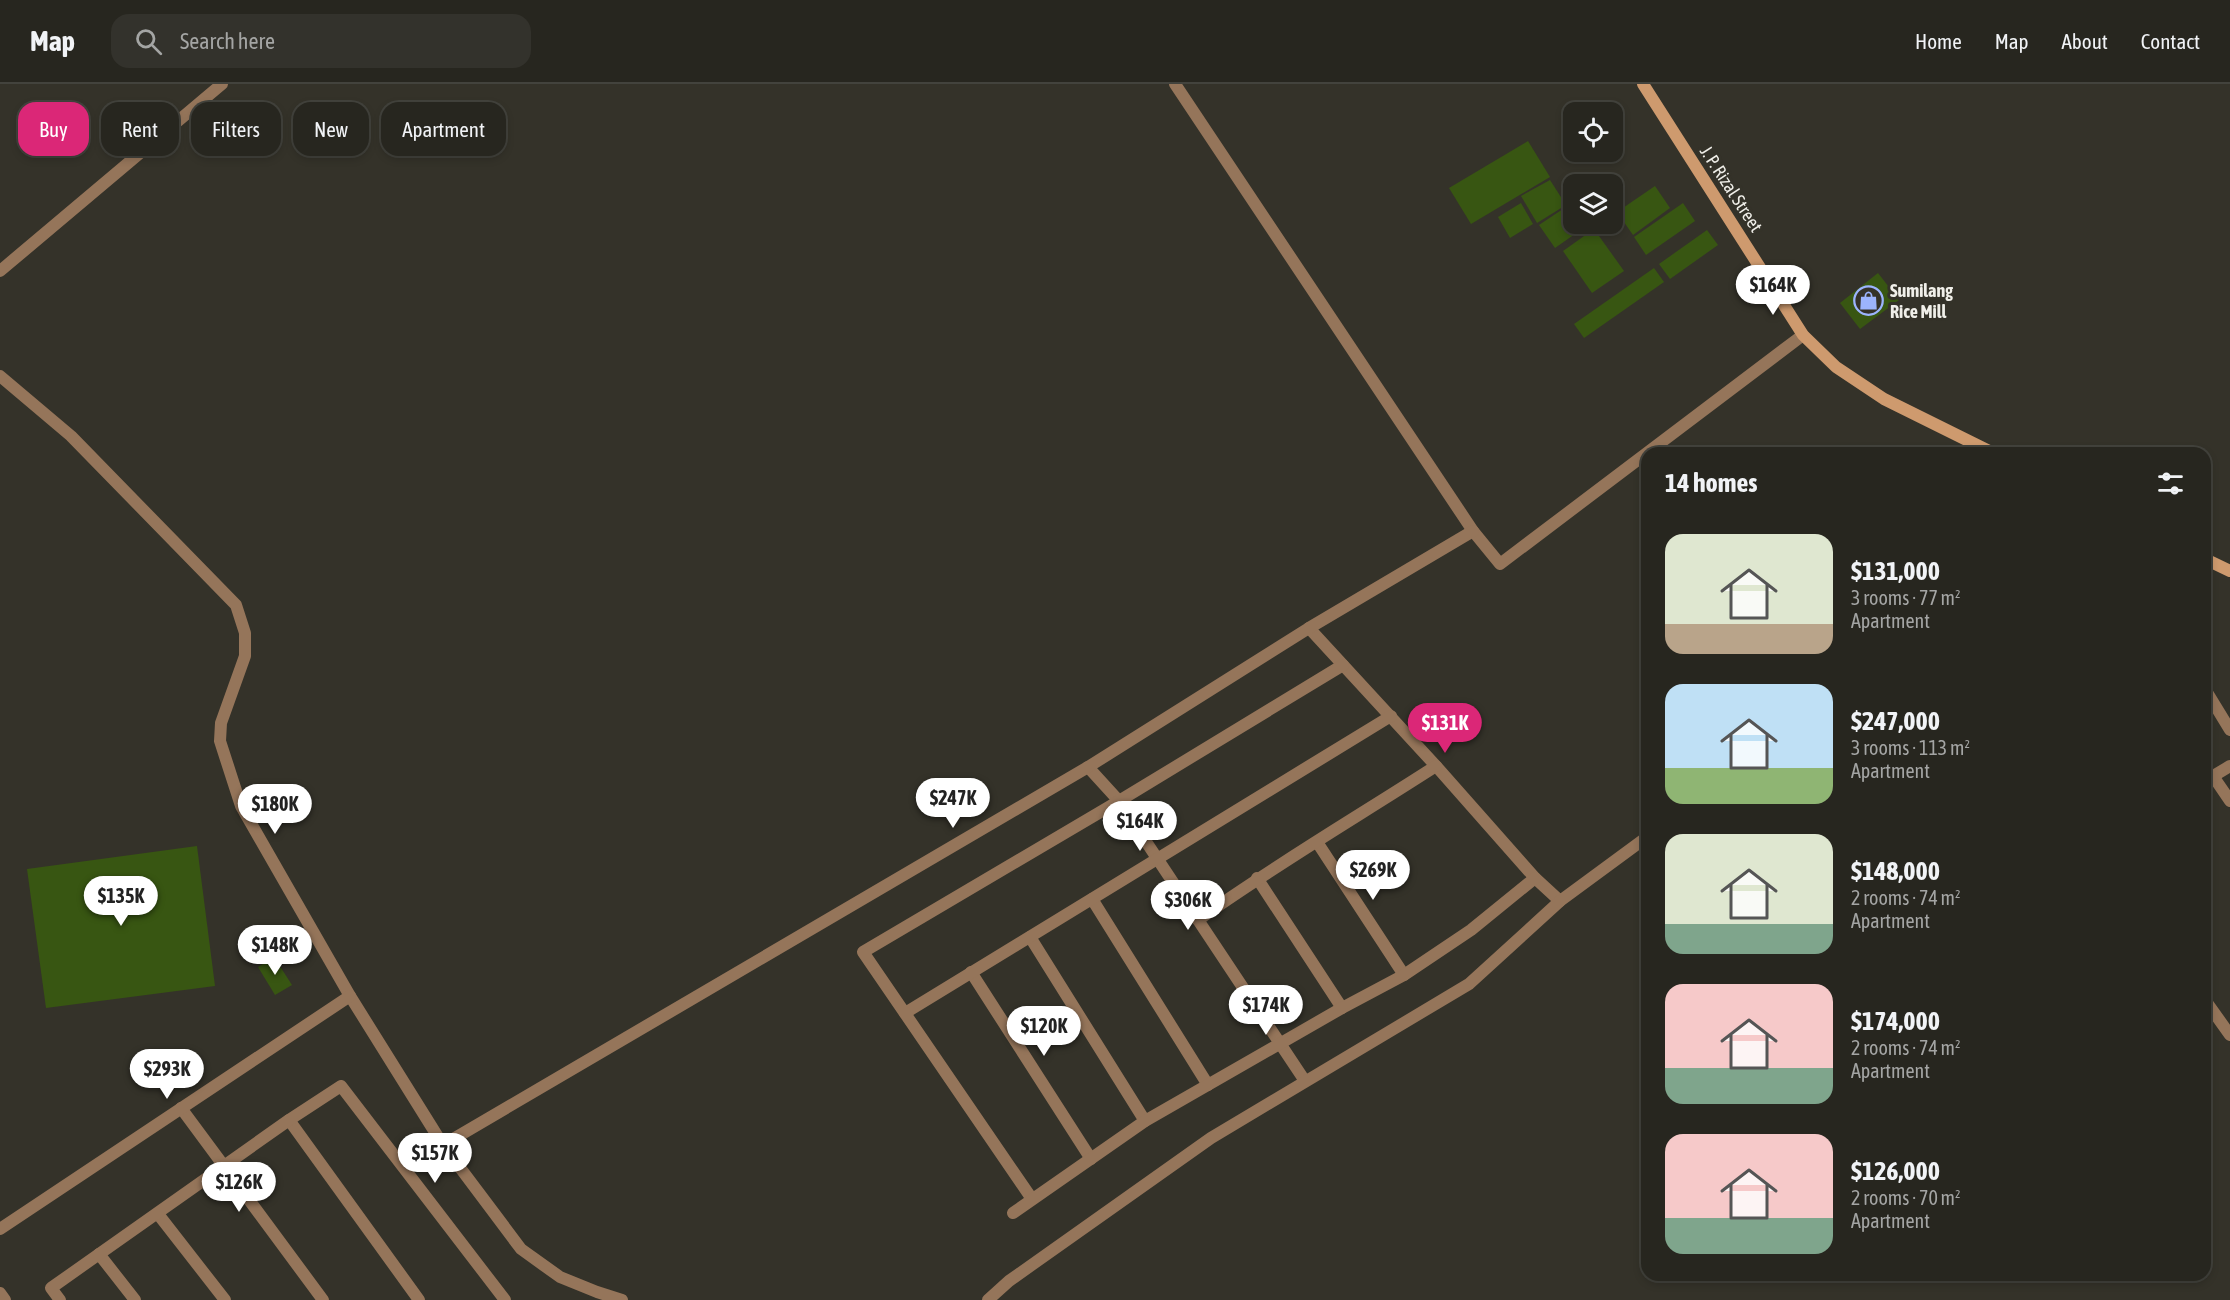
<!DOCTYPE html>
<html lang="en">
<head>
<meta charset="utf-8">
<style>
  body { margin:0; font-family:"Asap Condensed",sans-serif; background:#33322c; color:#f1f3f6; height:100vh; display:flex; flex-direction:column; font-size:22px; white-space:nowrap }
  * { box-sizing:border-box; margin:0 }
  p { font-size:20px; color:#a4a5a4 }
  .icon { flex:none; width:33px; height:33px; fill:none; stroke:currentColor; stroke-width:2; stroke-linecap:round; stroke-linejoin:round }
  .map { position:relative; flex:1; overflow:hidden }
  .details { position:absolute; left:1641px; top:363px; width:570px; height:834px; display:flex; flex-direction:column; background:#27261f; border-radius:18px; box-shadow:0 3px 9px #0003,0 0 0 2px #43433d }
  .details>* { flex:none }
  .banner { position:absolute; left:18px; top:18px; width:570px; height:54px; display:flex; gap:12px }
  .buttons { position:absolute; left:1563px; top:18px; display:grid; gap:12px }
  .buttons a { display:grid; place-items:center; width:60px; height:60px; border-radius:12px; background:#27261f; box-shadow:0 3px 9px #0003,0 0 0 2px #43433d; font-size:30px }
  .price { position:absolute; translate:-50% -51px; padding:0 14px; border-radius:21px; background:#fff; color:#222; font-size:20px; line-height:39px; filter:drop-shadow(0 2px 3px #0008) }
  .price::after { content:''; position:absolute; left:50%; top:36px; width:18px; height:14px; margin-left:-9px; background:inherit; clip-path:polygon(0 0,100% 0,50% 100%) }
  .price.selected { background:#db2777; color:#fff }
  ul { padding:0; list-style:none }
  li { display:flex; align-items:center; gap:18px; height:150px; padding:0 24px }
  li span { display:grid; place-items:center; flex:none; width:168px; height:120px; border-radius:18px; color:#555 }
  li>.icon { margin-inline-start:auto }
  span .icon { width:72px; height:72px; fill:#fffc; stroke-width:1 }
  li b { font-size:26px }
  h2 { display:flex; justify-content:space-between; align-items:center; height:72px; padding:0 24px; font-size:26px }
  .chip { padding:0 21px; border-radius:18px; background:#27261f; box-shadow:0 3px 9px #0003,0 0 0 2px #43433d; font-size:21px; line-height:54px }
  .chip.selected { background:#db2777; color:#fff }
  header { display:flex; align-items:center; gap:36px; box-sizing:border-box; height:84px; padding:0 30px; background:#27261f; border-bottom:2px solid #43433d }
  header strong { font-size:28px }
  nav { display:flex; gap:33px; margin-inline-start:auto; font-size:21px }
  .search { width:420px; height:54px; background:#33322c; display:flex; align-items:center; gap:15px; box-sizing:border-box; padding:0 21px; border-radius:18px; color:#a4a5a4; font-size:22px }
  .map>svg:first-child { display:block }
  .building { fill:#385612 }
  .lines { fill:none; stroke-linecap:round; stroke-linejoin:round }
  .street { stroke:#95755a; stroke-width:12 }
  .secondary { stroke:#ce9a6e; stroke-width:12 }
  .labels { text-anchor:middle; stroke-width:6; stroke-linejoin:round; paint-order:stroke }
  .street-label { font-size:18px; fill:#f0efe9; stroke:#343229 }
  .poi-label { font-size:18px; font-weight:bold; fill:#f0efe9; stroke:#343229; text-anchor:start }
</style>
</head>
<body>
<header>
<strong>Map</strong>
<div class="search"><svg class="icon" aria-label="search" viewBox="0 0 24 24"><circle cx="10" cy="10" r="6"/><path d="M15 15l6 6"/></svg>Search here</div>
<nav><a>Home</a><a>Map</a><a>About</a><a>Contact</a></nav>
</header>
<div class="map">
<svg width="2230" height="1216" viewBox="0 0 2230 1216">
  <rect width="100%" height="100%" fill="#343229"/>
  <g class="building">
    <polygon points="1528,57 1550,93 1471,140 1449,104"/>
    <polygon points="1550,96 1566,121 1537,139 1521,112"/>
    <polygon points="1655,102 1670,124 1633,151 1617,128"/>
    <polygon points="1521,119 1533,140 1510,154 1498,133"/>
    <polygon points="1683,119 1695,137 1646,171 1634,153"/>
    <polygon points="1569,121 1574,127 1574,140 1582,140 1585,143 1555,164 1539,141"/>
    <polygon points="1594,145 1624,187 1592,209 1563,167"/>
    <polygon points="1707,146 1718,161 1670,195 1659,180"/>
    <polygon points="1654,184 1664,198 1584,254 1574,240"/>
    <polygon points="1878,189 1899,216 1860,245 1840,219"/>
    <polygon points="197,762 215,902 46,924 27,785"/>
    <polygon points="274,873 292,901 275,911 258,883"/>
  </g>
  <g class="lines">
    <g class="street">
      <polyline points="1175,0 1473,447 1500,480 1803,251"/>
      <polyline points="0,187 222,0"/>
      <polyline points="0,292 71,352 236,521 245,549 245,572 221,639 220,657 241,722 350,912 443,1061 521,1165 560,1193 597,1208 622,1216"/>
      <polyline points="1309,544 1436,682 1535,794 1560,817"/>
      <polyline points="2205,605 2230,646"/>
      <polyline points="1088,683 1119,717 1305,997"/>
      <polyline points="2213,692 2230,717"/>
      <polyline points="2205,697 2230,682"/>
      <polyline points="1317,758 1404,891"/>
      <polyline points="1257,794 1342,924"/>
      <polyline points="1092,815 1208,1001"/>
      <path d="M 1198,836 C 1275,781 1357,733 1436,682"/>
      <polyline points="1030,853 1145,1037"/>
      <polyline points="971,888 1091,1075"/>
      <polyline points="2205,916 2230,951"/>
      <polyline points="905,929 1391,632"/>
      <polyline points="181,1024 323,1216"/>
      <polyline points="289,1036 419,1216"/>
      <polyline points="443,1061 1088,683 1309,544 1473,447"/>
      <polyline points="1032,1115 863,868 1119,717 1343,581"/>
      <polyline points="1013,1129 1145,1037 1342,924 1404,891 1471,846 1535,794"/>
      <polyline points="158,1130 225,1216"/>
      <polyline points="0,1145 350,912"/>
      <polyline points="99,1170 135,1216"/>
      <polyline points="0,1209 5,1216"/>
      <polyline points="60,1216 51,1204 289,1036 341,1002 505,1216"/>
      <polyline points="988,1216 1009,1197 1211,1054 1469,900 1560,817 1647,753"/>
    </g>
    <g class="secondary">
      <polyline points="1643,0 1803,251 1836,283 1884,315 1993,369"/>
      <polyline points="2205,475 2230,487"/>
    </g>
  </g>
  <defs>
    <symbol id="shop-ring" viewBox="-11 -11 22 22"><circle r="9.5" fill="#343229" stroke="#9cb4fd" stroke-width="1.5"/><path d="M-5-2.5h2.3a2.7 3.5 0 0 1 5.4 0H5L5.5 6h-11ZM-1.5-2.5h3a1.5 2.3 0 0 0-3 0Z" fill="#9cb4fd"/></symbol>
  </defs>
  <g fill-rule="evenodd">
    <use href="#shop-ring" x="1852" y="200" width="33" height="33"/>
  </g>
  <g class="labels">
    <g class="street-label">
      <text transform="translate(1731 105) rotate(57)" y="6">J. P. Rizal Street</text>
    </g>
    <g class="poi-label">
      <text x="1890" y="213">Sumilang<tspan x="1890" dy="21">Rice Mill</tspan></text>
    </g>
  </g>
</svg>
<div class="buttons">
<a><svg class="icon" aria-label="locate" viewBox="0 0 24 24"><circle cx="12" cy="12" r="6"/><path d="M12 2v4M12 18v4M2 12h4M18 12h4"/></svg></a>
<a><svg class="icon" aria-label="layers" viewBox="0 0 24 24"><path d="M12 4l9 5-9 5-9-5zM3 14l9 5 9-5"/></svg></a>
</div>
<b class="price" style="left:1773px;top:232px">$164K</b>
<b class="price selected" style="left:1445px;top:670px">$131K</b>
<b class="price" style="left:953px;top:745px">$247K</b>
<b class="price" style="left:275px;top:751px">$180K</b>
<b class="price" style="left:1140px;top:768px">$164K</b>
<b class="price" style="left:1373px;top:817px">$269K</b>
<b class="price" style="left:121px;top:843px">$135K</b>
<b class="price" style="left:1188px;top:847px">$306K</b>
<b class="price" style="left:275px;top:892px">$148K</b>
<b class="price" style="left:1266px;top:952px">$174K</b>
<b class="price" style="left:1044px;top:973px">$120K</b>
<b class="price" style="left:167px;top:1016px">$293K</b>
<b class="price" style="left:435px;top:1100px">$157K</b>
<b class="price" style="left:239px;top:1129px">$126K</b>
<div class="banner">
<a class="chip selected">Buy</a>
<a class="chip">Rent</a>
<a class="chip">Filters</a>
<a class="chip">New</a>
<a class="chip">Apartment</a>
</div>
<section class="details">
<h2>14 homes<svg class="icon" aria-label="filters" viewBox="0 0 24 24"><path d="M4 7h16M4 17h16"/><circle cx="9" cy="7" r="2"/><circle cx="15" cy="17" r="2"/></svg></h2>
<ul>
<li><span style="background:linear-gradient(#dfe7d0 75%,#b9a48a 0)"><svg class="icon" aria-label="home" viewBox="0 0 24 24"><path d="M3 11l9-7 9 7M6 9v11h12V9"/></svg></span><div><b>$131,000</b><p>3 rooms · 77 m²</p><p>Apartment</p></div></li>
<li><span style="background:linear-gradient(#bfe0f5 70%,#8fb573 0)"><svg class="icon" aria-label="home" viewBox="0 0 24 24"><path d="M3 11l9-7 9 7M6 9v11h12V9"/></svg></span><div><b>$247,000</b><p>3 rooms · 113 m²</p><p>Apartment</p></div></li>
<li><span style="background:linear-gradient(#dfe7d0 75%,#7fa58c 0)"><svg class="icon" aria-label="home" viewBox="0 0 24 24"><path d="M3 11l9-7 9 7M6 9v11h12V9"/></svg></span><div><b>$148,000</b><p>2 rooms · 74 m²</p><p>Apartment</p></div></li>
<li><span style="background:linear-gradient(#f6c9c9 70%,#7fa58c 0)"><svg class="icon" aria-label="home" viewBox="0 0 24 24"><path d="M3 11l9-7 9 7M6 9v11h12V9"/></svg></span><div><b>$174,000</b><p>2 rooms · 74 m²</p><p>Apartment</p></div></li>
<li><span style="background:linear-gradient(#f6c9c9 70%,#7fa58c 0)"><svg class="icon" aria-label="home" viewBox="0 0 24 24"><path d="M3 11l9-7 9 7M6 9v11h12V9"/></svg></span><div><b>$126,000</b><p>2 rooms · 70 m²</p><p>Apartment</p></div></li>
</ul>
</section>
</div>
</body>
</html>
